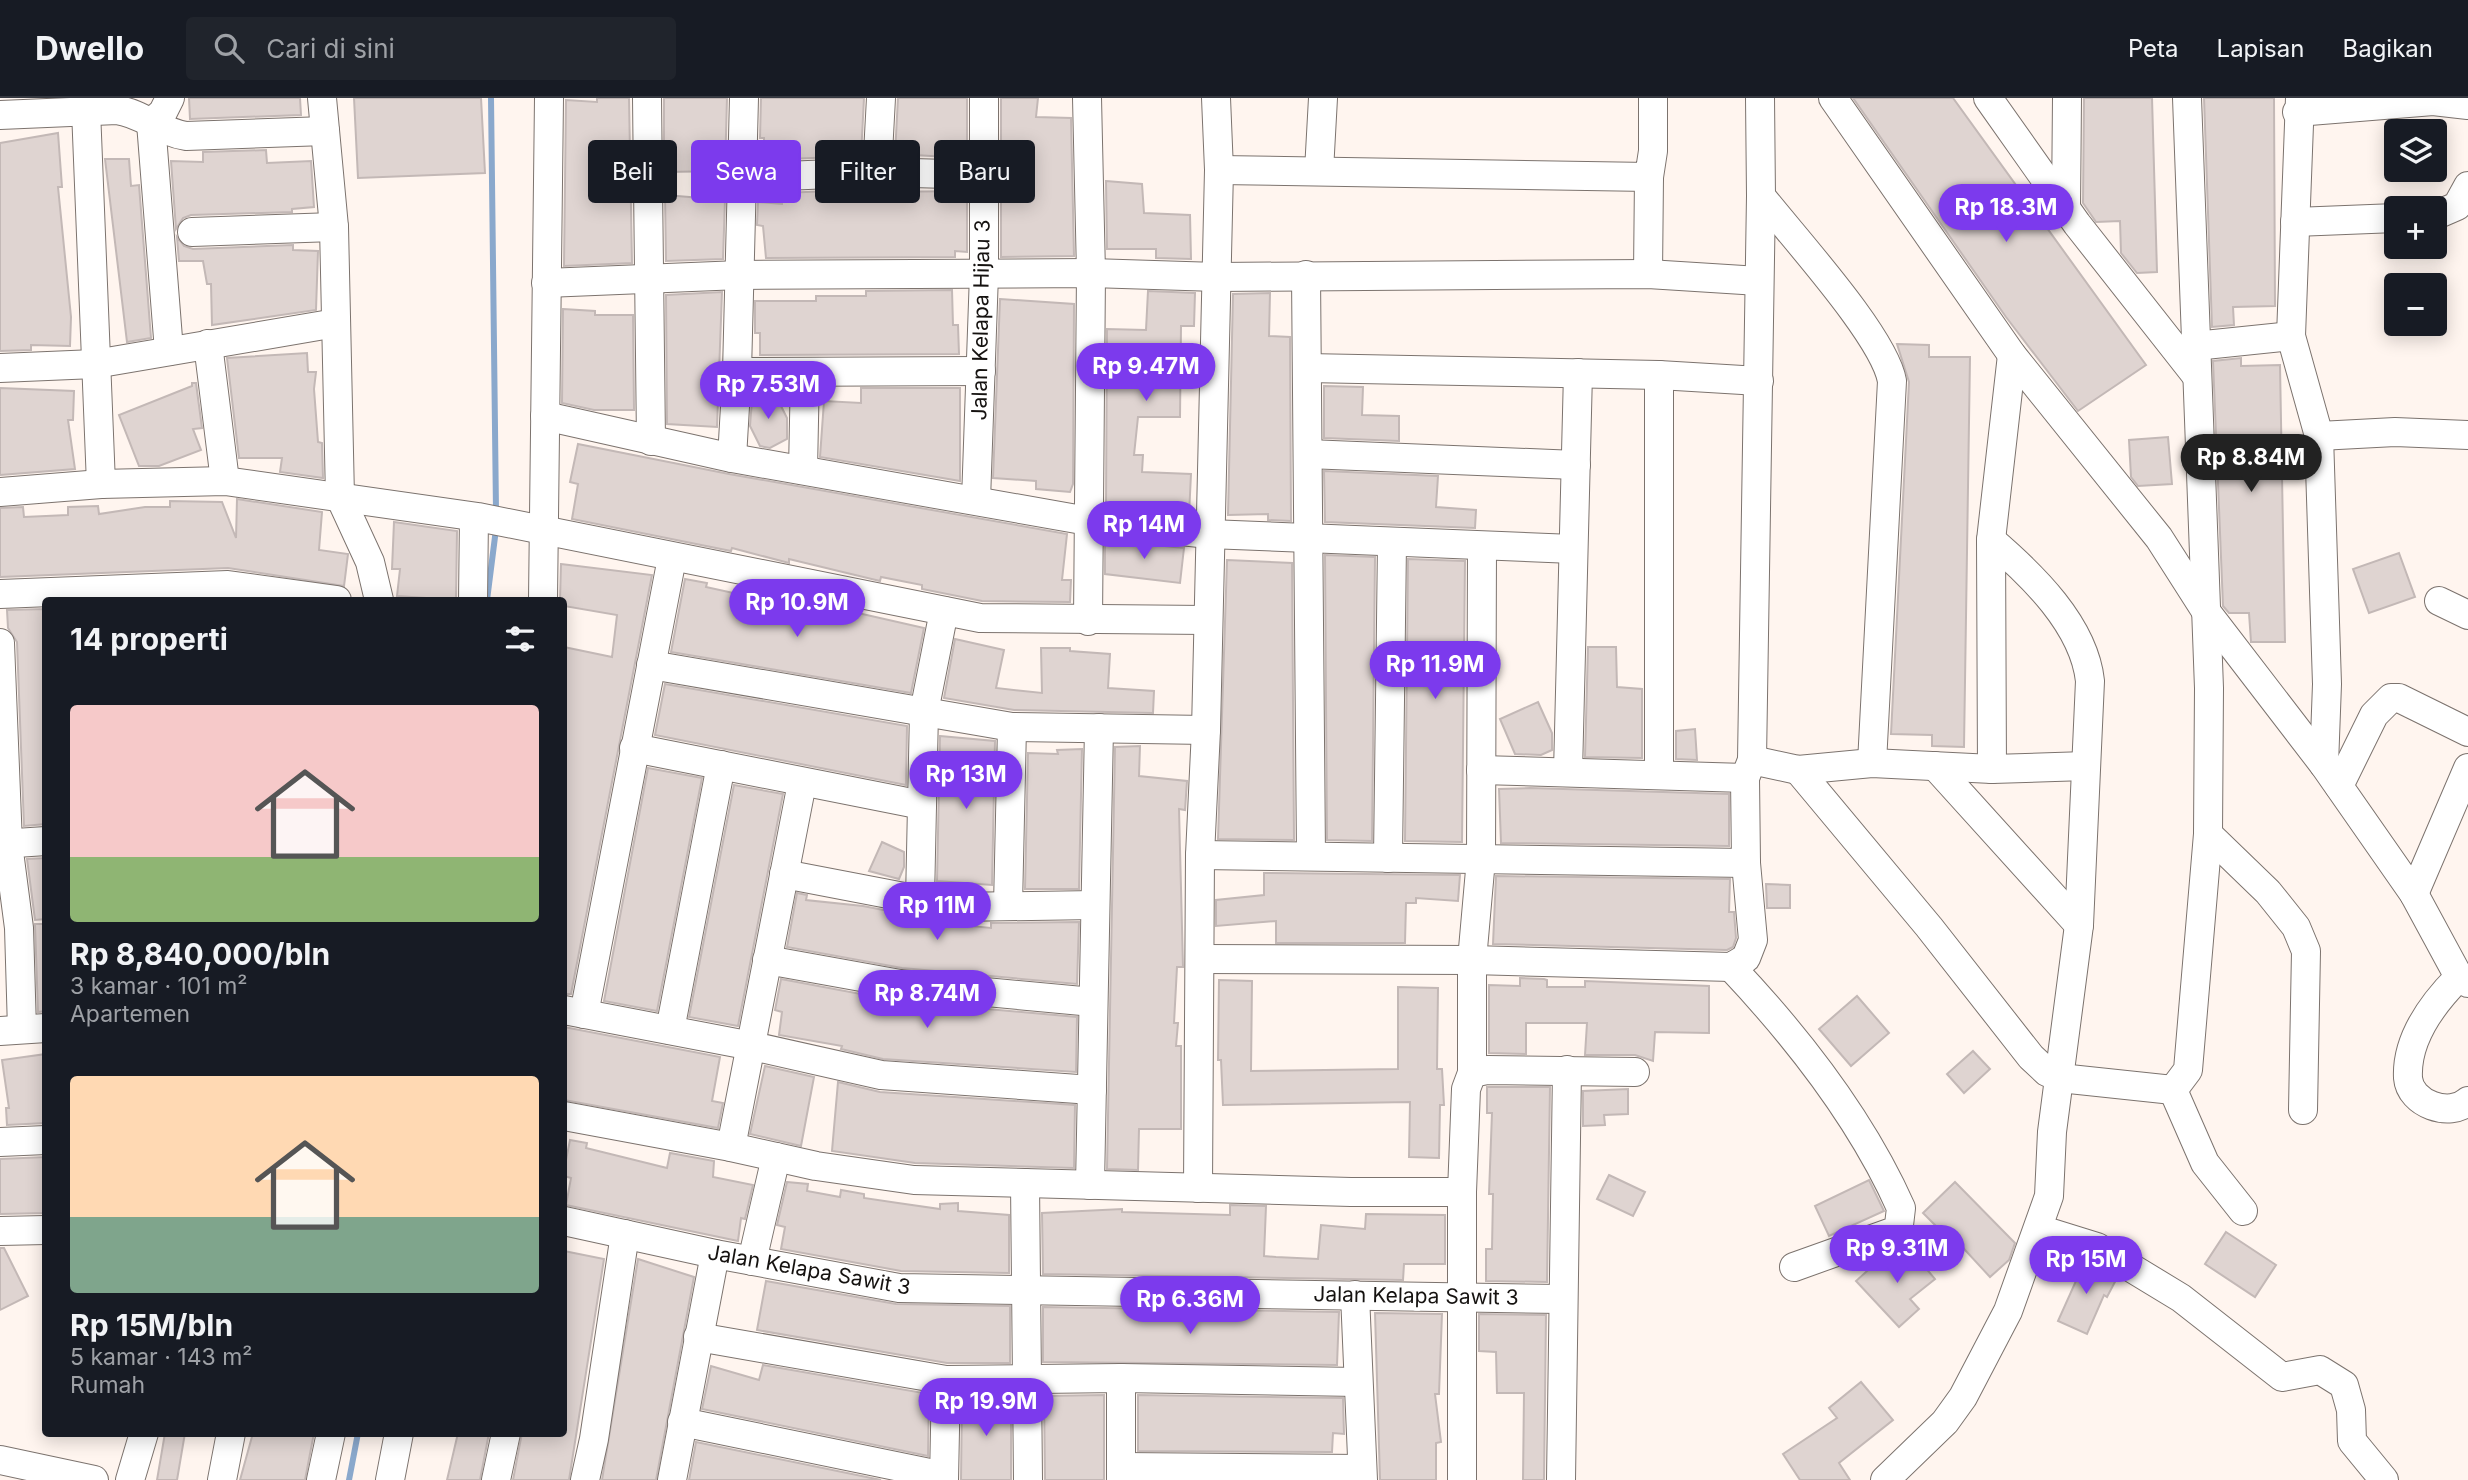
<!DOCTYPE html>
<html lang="id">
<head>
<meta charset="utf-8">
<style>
  body { margin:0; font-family:Inter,sans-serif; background:#20242c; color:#f1f3f6; height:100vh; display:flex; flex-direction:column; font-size:26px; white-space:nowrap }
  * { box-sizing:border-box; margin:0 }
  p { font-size:23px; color:#9ea1a6 }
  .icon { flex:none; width:38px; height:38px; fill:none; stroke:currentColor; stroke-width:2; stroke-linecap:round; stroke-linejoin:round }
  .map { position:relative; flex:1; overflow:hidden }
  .side { position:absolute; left:42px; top:499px; width:525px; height:840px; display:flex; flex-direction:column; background:#171b24; border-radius:7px; box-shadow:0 4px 18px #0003 }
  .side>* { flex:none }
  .banner { position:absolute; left:588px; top:42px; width:665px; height:63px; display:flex; gap:14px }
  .fabs { position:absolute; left:2384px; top:21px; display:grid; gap:14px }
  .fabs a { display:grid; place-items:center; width:63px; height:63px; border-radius:7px; background:#171b24; box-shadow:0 4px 18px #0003; font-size:35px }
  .price { position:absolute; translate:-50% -60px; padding:0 16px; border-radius:24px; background:#7c3aed; color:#fff; font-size:23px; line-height:46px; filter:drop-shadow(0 2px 4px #0008) }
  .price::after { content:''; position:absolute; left:50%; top:42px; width:21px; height:16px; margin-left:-10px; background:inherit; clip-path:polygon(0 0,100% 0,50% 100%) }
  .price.on { background:#222; color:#fff }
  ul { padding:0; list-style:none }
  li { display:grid; align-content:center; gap:14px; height:371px; padding:0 28px }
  li span { display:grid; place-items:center; height:217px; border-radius:7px; color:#555 }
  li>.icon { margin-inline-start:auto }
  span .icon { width:126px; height:126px; fill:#fffc; stroke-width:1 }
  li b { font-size:30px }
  h2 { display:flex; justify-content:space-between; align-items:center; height:84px; padding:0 28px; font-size:30px }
  .tag { padding:0 24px; border-radius:7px; background:#171b24; box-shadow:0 4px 18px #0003; font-size:24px; line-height:63px }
  .tag.on { background:#7c3aed; color:#fff }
  header { display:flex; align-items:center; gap:42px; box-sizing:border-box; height:98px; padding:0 35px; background:#171b24; border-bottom:2px solid #363941 }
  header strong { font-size:33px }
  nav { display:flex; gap:38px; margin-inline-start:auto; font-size:24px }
  .search { width:490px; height:63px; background:#20242c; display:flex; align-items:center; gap:18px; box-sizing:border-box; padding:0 24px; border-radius:7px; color:#9ea1a6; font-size:26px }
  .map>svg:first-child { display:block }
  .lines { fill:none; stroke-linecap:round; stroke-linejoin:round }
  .stream { stroke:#8aa8cc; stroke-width:6 }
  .building { fill:#dfd4d1; stroke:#c3b8b6; stroke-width:2 }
  .minor-casing { stroke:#7c736e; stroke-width:30 }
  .minor { stroke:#fff; stroke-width:28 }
  .labels { text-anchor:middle; stroke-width:7; stroke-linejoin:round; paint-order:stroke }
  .street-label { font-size:21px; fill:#151210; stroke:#fff }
</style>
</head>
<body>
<header>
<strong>Dwello</strong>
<div class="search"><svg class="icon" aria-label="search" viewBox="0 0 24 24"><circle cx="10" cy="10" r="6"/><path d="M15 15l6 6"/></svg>Cari di sini</div>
<nav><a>Peta</a><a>Lapisan</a><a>Bagikan</a></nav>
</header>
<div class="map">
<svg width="2468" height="1382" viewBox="0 0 2468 1382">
  <rect width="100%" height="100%" fill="#fff5ef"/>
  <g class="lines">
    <g class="stream">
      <polyline points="491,0 496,413"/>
      <polyline points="487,502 496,431"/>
      <polyline points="349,1382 358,1335"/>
    </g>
  </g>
  <g class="building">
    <polygon points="189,0 300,0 301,17 190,21"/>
    <polygon points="354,0 481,0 485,75 358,80"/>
    <polygon points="597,0 629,0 632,165 564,168 566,2 597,4"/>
    <polygon points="664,0 727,0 725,73 664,74"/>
    <polygon points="761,0 864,0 861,58 764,62 764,40 760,40"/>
    <polygon points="898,0 967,0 967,60 895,56"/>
    <polygon points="1001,0 1038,0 1036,19 1071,20 1074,158 1001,159"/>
    <polygon points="1853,0 1953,0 2146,267 2078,313 2006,219"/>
    <polygon points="2084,0 2152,0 2157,174 2137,175 2121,155 2120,123 2096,124 2083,105"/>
    <polygon points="2204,0 2274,0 2275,208 2233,209 2234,227 2212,229"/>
    <polygon points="58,35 62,89 58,89 71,219 70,248 31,247 31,252 0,253 0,45"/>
    <polygon points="266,52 267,65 311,63 314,109 292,111 292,114 191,117 183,120 176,131 171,63 203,64 203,54"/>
    <polygon points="105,61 129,61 131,88 139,87 151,240 127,244"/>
    <polygon points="1106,83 1142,86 1144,115 1190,117 1191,161 1156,160 1156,151 1107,151"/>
    <polygon points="875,91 875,94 967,93 967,154 955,153 955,159 766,160 763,128 757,127 758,104 782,106 783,95"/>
    <polygon points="665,97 725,102 723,161 666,163"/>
    <polygon points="177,139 184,148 193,151 293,147 293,152 318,153 316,212 212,227 211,186 207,186 203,163 179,163"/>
    <polygon points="952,192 953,227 958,227 959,256 760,257 760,235 755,235 755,203 816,203 816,198 866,198 866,193"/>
    <polygon points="1148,193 1195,195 1194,228 1181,228 1180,319 1138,319 1134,357 1143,357 1142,374 1191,376 1189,417 1106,408 1107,231 1146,232"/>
    <polygon points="722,194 717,329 667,326 666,197"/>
    <polygon points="1270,195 1269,238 1290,239 1291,423 1268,422 1268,416 1228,417 1233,196"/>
    <polygon points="1000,201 1074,206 1073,386 1070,394 1036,391 1036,383 993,380"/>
    <polygon points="563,211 595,213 595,217 633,217 634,312 594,312 562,305"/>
    <polygon points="1897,246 1929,247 1929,259 1970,259 1964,649 1932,648 1932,637 1891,636 1909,284"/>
    <polygon points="307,255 308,274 316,274 314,291 318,344 322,345 323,380 280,374 282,360 239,360 227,260"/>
    <polygon points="2241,260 2241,268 2280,267 2285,544 2251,544 2249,515 2229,515 2223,508 2213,263"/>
    <polygon points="192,285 196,285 202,330 193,331 201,352 159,368 139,368 119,317 192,288"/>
    <polygon points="1324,288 1363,289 1362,317 1399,318 1399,343 1324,340"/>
    <polygon points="0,290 74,293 73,322 68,322 75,371 0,377"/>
    <polygon points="861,290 960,290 960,383 820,359 824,303 861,305"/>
    <polygon points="773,292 787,320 787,341 770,350 760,348 750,328 752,302"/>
    <polygon points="2168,339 2172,386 2138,388 2131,379 2129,342"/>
    <polygon points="578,346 729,376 1067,436 1062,482 1071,482 1070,504 982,503 922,491 922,487 881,479 880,483 789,461 789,465 732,450 731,453 572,421 578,386 570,384"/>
    <polygon points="1324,373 1438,378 1436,409 1476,412 1475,430 1325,424"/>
    <polygon points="237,401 322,414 319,452 348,456 344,488 228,470 0,479 0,410 23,409 24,419 68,417 68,409 98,408 99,416 145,409 170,409 170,403 222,404 236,440"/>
    <polygon points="394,424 457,433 456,502 397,498 400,471 392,471"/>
    <polygon points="1105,442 1184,450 1180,485 1105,476"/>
    <polygon points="2399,455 2415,499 2369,515 2353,471"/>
    <polygon points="1325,457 1375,459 1372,743 1327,742"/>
    <polygon points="1408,461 1465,463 1462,744 1405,743"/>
    <polygon points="1227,462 1292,465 1294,742 1218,741"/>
    <polygon points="561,466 652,477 571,896 564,896 564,549 612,559 617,517 564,508 564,502 560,502"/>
    <polygon points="685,481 707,485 706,489 810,512 858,515 924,530 911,595 671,554"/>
    <polygon points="46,511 46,726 24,728 17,544 8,530 7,512"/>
    <polygon points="955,541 1004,552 996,590 1042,595 1041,550 1070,550 1070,553 1110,556 1108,590 1154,593 1153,615 1014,612 944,600"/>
    <polygon points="1588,549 1616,549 1617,589 1642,591 1642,660 1585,659"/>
    <polygon points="665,586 907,628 906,687 655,637"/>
    <polygon points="1538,604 1552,635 1552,652 1541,657 1515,656 1500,621"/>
    <polygon points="1695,631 1697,662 1676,661 1676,633"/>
    <polygon points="940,638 995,643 992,787 937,783"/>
    <polygon points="1140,648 1139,678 1187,683 1185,712 1179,711 1183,869 1177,869 1174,925 1178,925 1176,948 1181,948 1181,1031 1139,1031 1138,1072 1107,1071 1115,649"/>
    <polygon points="1082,651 1079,791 1025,791 1028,655 1058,656 1057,652"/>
    <polygon points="648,670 702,680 657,913 604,903"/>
    <polygon points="734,687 783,696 738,928 689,919"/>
    <polygon points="1530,690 1729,696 1729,748 1501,745 1499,691"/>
    <polygon points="882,744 904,754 904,769 899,781 869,773"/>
    <polygon points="46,760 46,821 35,822 27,761"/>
    <polygon points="1264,775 1460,777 1458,803 1416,800 1416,805 1406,805 1405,845 1276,845 1276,823 1216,828 1216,802 1264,797"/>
    <polygon points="1496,778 1730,781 1729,814 1734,814 1736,840 1733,849 1727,852 1493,846"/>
    <polygon points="1766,786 1790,787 1790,810 1767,810"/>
    <polygon points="797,795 807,797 806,802 863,808 960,827 991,830 991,825 1079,824 1077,886 902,870 787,849"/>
    <polygon points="35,826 46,826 46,913 38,914"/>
    <polygon points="1520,880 1544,881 1547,882 1547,889 1585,889 1585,883 1709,888 1709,935 1655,934 1653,963 1635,957 1585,957 1587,925 1526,925 1526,956 1489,955 1489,887 1520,888"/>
    <polygon points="781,881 898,903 1077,919 1076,974 883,961 841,951 842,948 779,937 782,914 775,912"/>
    <polygon points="1219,882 1252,883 1251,973 1398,971 1398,889 1438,890 1437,971 1442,971 1444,1007 1440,1007 1439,1060 1409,1059 1410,1004 1223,1007 1221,962 1218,962"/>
    <polygon points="1857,898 1889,935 1851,968 1819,931"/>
    <polygon points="564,929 720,959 712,1003 723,1005 718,1030 564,1002"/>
    <polygon points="1973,953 1990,971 1964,995 1947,976"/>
    <polygon points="46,956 46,1025 7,1027 6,1010 9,1010 2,962"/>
    <polygon points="765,968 814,979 801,1048 750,1036"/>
    <polygon points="838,984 880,994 1075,1007 1074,1070 915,1065 832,1053"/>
    <polygon points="1487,989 1550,989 1547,1184 1486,1183 1486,1151 1492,1151 1493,1096 1489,1096 1492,1015 1487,1015"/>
    <polygon points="1628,991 1628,1016 1604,1017 1605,1027 1583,1028 1583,993"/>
    <polygon points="570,1042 587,1045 586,1050 667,1070 670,1055 714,1063 713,1079 753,1087 745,1121 741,1120 738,1143 566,1107 571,1080 564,1078 564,1072"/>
    <polygon points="46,1059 46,1115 0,1116 0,1061"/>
    <polygon points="1609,1077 1645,1094 1633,1118 1597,1101"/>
    <polygon points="1869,1082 1884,1113 1829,1138 1815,1108"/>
    <polygon points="787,1084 808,1086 807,1093 840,1099 841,1092 864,1096 864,1100 898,1105 940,1111 940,1106 958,1105 958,1113 1009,1117 1009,1175 901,1173 781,1151 785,1129 777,1127"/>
    <polygon points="1955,1084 2015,1145 2009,1162 1990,1179 1954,1140 1951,1143 1923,1115"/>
    <polygon points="1230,1107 1266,1108 1264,1158 1276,1159 1318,1161 1321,1127 1365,1131 1366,1116 1445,1117 1445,1166 1404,1166 1403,1182 1043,1176 1042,1115 1122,1111 1122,1114 1230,1117"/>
    <polygon points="2226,1134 2276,1167 2255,1199 2205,1166"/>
    <polygon points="1907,1148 1935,1181 1910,1201 1919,1211 1899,1229 1856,1183 1876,1165 1881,1170"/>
    <polygon points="0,1150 4,1150 28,1198 0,1212"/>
    <polygon points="564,1153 604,1161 569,1382 513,1382 522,1335 564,1335"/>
    <polygon points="638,1161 694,1179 656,1382 602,1382"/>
    <polygon points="2080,1161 2117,1180 2107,1199 2104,1197 2087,1236 2058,1223 2076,1183 2070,1180"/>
    <polygon points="766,1183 896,1206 1010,1208 1010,1265 947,1265 757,1232"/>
    <polygon points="1043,1209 1339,1214 1337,1267 1043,1264"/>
    <polygon points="1375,1215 1442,1216 1439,1296 1435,1296 1441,1344 1436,1345 1436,1382 1380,1382"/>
    <polygon points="1479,1216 1546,1217 1544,1382 1523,1382 1524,1295 1497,1295 1496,1254 1479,1253"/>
    <polygon points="763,1267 929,1296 928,1358 702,1311 711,1268 759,1282"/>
    <polygon points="1861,1284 1893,1322 1839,1365 1850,1382 1800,1382 1783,1356 1837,1320 1829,1310"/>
    <polygon points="1104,1297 1104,1382 1045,1382 1044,1298"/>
    <polygon points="1138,1297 1343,1300 1344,1336 1333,1335 1332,1354 1138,1353"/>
    <polygon points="962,1298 1011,1298 1011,1382 961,1382"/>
    <polygon points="165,1335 185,1335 177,1382 157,1382"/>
    <polygon points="253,1335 314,1335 305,1382 240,1382"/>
    <polygon points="458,1335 489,1335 480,1382 447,1382"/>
    <polygon points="696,1344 881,1382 689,1382"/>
  </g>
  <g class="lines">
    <defs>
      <g id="minor">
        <polyline points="322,0 334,129 340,399 370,464 379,502"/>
        <polyline points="647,0 651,343"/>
        <polyline points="1087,0 1091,175 1088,523"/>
        <polyline points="1833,0 2012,257 2159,440 2205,512 2324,667 2414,796 2459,879"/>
        <polyline points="1988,0 2077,126 2195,276"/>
        <polyline points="2300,0 2291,238 2319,338 2327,586 2324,667"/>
        <polyline points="86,12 101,386"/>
        <polyline points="2297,14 2433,3 2468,7"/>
        <path d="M 0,17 L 117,12 C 142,15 160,34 186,38 L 325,33"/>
        <polyline points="1219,72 1649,79 1653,53 1653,0"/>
        <polyline points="1319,73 1323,0"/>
        <polyline points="877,74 881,0"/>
        <polyline points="740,80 877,74 983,77"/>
        <path d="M 1761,98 C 1793,139 1884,238 1892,283 L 1872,665"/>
        <polyline points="2066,110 2067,0"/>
        <polyline points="2434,118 2457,108 2468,88"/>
        <polyline points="2295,124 2396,120"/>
        <polyline points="192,134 334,129"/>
        <polyline points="1648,176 1649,79"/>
        <polyline points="1306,177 1311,758"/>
        <polyline points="546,185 740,177 1091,175 1217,179 1648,176 1759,183"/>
        <polyline points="208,246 225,383"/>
        <polyline points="2195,248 2291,238"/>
        <polyline points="169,253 151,25 163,14 170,0"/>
        <polyline points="0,270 95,266 336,225"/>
        <polyline points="1307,270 1659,277 1759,283"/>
        <polyline points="737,274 981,273"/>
        <polyline points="545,318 732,360 1088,423 1209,436 1573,451"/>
        <polyline points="2319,338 2395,334 2468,337"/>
        <polyline points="1308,356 1576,367"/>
        <polyline points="732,360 737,274 744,0"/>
        <polyline points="803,372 805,274"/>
        <polyline points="0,394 101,386 225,383 478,419 980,520 1207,522"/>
        <polyline points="976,402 984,176 984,0"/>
        <polyline points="0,496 228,487 337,502"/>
        <polyline points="473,502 474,419"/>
        <polyline points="543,502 549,0"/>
        <polyline points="2439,503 2468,517"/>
        <polyline points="0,545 8,746 19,830 22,931"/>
        <polyline points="651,567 1012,629 1206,632"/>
        <polyline points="634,650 922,707"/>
        <polyline points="1752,662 1798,672 1872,665 1992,671 2086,668"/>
        <polyline points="1935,668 2079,827"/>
        <polyline points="1992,671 1991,442 2012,257"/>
        <polyline points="1481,672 1745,680"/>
        <polyline points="1798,672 1929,829 2031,959 2047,974 2060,980 2173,992 2188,972 2208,736 2209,590 2187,0"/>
        <polyline points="1568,674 1578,275"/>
        <polyline points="1659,676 1659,277"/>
        <polyline points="2339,688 2374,617 2391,600 2399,600 2468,634"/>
        <polyline points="2208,736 2268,794 2296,829 2306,853 2303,1012"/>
        <polyline points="0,746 46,743"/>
        <polyline points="1200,757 1746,765"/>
        <polyline points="1388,760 1392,445"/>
        <polyline points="784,776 956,809 1095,807"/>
        <polyline points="2414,796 2468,670"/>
        <polyline points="920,802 924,614 944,513"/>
        <polyline points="1008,808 1012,629"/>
        <polyline points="1200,861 1472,862 1731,869 1746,860 1753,842 1746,765 1745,680 1752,662 1761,98 1760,0"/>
        <polyline points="767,862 900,886 1093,904"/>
        <path d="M 1731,869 C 1798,940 1861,1020 1901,1110 L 1899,1127 L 1895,1133 L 1794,1169"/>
        <path d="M 2468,885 L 2459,879 C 2433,905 2406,941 2408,980 C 2410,1006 2450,1020 2468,1003"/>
        <polyline points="564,912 752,948 881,977 1092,992"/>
        <polyline points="584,916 672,460"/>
        <polyline points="670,932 721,667"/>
        <polyline points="0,933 46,930"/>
        <polyline points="1472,975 1487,972 1635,974"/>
        <polyline points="2173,992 2205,1065 2243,1113"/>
        <polyline points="564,1018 731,1049 816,1068 914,1082 1351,1094 1462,1094"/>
        <polyline points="0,1044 46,1042"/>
        <polyline points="731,1049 802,685"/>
        <polyline points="1025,1085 1028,1382"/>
        <polyline points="1090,1087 1099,630"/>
        <polyline points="1198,1090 1200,757 1206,632 1219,72 1216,0"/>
        <polyline points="564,1123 715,1156 899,1190 1561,1201"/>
        <polyline points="2039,1131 2097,1149 2181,1200 2282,1279 2320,1272 2344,1287 2351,1312 2352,1343 2384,1382"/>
        <polyline points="0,1133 46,1132"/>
        <polyline points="752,1163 776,1059"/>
        <polyline points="1355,1197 1363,1382"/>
        <polyline points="698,1239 946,1282 1121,1280 1357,1284"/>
        <polyline points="682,1324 944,1378"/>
        <polyline points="0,1362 94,1382"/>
        <polyline points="1122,1369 1362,1371"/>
        <polyline points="130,1382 144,1335"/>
        <polyline points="222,1382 231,1335"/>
        <polyline points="321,1382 331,1335"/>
        <polyline points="390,1382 399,1335"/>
        <polyline points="496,1382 506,1335"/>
        <polyline points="585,1382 594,1341 625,1136"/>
        <polyline points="672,1382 715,1156"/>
        <polyline points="944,1382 946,1282"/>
        <polyline points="1121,1382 1121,1280"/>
        <polyline points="1462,1382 1462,1094 1466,991 1472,975 1472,862 1481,761 1482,448"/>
        <polyline points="1561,1382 1567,972"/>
        <path d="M 1885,1382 L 1945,1324 L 1963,1299 L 2008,1213 L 2049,1098 L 2052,1034 L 2079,827 L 2090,583 C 2084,527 2032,477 1991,442"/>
      </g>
    </defs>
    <use href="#minor" class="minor-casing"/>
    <use href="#minor" class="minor"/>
  </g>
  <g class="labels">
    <g class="street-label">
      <text transform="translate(981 222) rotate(-89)" y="7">Jalan Kelapa Hijau 3</text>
      <text transform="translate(809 1172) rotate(10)" y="7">Jalan Kelapa Sawit 3</text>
      <text transform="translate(1416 1198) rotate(1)" y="7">Jalan Kelapa Sawit 3</text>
    </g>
  </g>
</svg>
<div class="fabs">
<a><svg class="icon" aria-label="layers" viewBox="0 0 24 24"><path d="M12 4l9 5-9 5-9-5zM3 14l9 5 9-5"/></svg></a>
<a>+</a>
<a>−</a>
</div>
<b class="price" style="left:2006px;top:146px">Rp 18.3M</b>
<b class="price" style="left:1146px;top:305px">Rp 9.47M</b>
<b class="price" style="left:768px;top:323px">Rp 7.53M</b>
<b class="price on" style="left:2251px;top:396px">Rp 8.84M</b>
<b class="price" style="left:1144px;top:463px">Rp 14M</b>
<b class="price" style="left:797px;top:541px">Rp 10.9M</b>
<b class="price" style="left:1435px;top:603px">Rp 11.9M</b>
<b class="price" style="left:966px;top:713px">Rp 13M</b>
<b class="price" style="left:937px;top:844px">Rp 11M</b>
<b class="price" style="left:927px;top:932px">Rp 8.74M</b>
<b class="price" style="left:1897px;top:1187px">Rp 9.31M</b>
<b class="price" style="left:2086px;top:1198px">Rp 15M</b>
<b class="price" style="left:1190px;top:1238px">Rp 6.36M</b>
<b class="price" style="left:986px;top:1340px">Rp 19.9M</b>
<div class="banner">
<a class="tag">Beli</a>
<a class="tag on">Sewa</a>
<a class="tag">Filter</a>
<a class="tag">Baru</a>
</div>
<section class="side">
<h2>14 properti<svg class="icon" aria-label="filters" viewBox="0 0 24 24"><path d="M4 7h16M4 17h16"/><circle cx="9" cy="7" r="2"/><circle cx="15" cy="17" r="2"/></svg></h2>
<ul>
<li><span style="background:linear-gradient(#f6c9c9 70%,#8fb573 0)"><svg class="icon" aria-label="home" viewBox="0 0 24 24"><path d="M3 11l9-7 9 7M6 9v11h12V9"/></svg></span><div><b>Rp 8,840,000/bln</b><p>3 kamar · 101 m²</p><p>Apartemen</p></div></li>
<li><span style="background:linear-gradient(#ffd9b3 65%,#7fa58c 0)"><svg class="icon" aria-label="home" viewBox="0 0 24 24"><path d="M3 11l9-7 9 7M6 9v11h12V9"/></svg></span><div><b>Rp 15M/bln</b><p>5 kamar · 143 m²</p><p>Rumah</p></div></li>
</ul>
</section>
</div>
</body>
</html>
